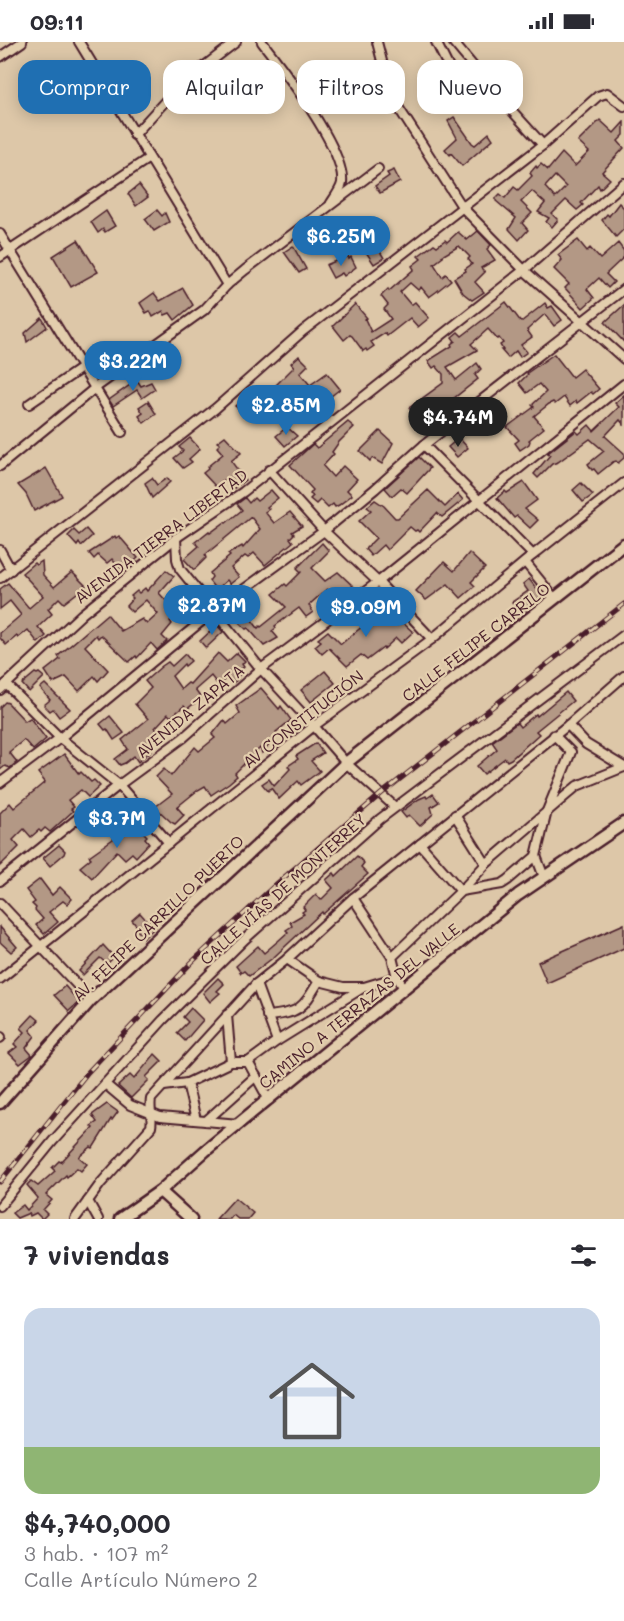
<!DOCTYPE html>
<html lang="es">
<head>
<meta charset="utf-8">
<style>
  body { margin:0; font-family:Mali,sans-serif; background:#f7f7f7; color:#2b2b33; height:100vh; display:flex; flex-direction:column; font-size:22px; white-space:nowrap }
  * { box-sizing:border-box; margin:0 }
  p { font-size:20px; color:#7c7c81 }
  .icon { flex:none; width:33px; height:33px; fill:none; stroke:currentColor; stroke-width:2; stroke-linecap:round; stroke-linejoin:round }
  .map { position:relative; height:1177px; overflow:hidden }
  .sheet { display:flex; flex-direction:column; background:#fff; flex:1 }
  .sheet>* { flex:none }
  .guide { position:absolute; left:18px; top:18px; width:588px; height:54px; display:flex; gap:12px }
  .price { position:absolute; translate:-50% -51px; padding:0 14px; border-radius:21px; background:#1f6fb2; color:#fff; font-size:20px; line-height:39px; filter:drop-shadow(0 2px 3px #0008) }
  .price::after { content:''; position:absolute; left:50%; top:36px; width:18px; height:14px; margin-left:-9px; background:inherit; clip-path:polygon(0 0,100% 0,50% 100%) }
  .price.active { background:#222; color:#fff }
  ul { padding:0; list-style:none }
  li { display:grid; align-content:center; gap:12px; height:318px; padding:0 24px }
  li+li { border-top:2px solid #e1e1e2 }
  li span { display:grid; place-items:center; height:186px; border-radius:18px; color:#555 }
  li>.icon { margin-inline-start:auto }
  span .icon { width:108px; height:108px; fill:#fffc; stroke-width:1 }
  li b { font-size:26px }
  h2 { display:flex; justify-content:space-between; align-items:center; height:72px; padding:0 24px; font-size:26px }
  .pill { padding:0 21px; border-radius:18px; background:#fff; box-shadow:0 3px 15px #0003; font-size:21px; line-height:54px }
  .pill.active { background:#1f6fb2; color:#fff }
  .status { display:flex; justify-content:space-between; align-items:center; height:42px; padding:0 30px; background:#fff; direction:ltr }
  .status svg { height:16px; fill:currentColor }
  .map>svg:first-child { display:block }
  .building { fill:#b39885; stroke:#4a1f2b; stroke-width:1.5; fill-rule:evenodd }
  .lines { fill:none; stroke-linecap:round; stroke-linejoin:round }
  .street-casing { stroke:#4a1f2b; stroke-width:12 }
  .secondary-casing { stroke:#4a1f2b; stroke-width:15 }
  .street { stroke:#e3cead; stroke-width:8 }
  .secondary { stroke:#e3cead; stroke-width:10 }
  .rail-casing { stroke:#4a1f2b; stroke-width:5 }
  .rail { stroke:#e3cead; stroke-width:3; stroke-dasharray:9; stroke-linecap:butt }
  .labels { text-anchor:middle; stroke-width:4.5; stroke-linejoin:round; paint-order:stroke }
  .street-label { font-size:16px; fill:#4a1f2b; stroke:#e3cead }
</style>
</head>
<body>
<div class="status"><b>09:11</b><svg viewBox="0 0 49 12"><path d="M0 12V9h3v3zM5 12V6h3v6zM10 12V3h3v9zM15 12V0h3v12zM26 1h20v11H26zM47 4h2v5h-2z"/></svg></div>
<div class="map">
<svg width="624" height="1177" viewBox="0 0 624 1177">
  <rect width="100%" height="100%" fill="#ddc7a8"/>
  <filter id="ink" filterUnits="userSpaceOnUse"><feTurbulence type="fractalNoise" baseFrequency=".0167" numOctaves="2"/><feDisplacementMap in="SourceGraphic" scale="12" xChannelSelector="R" yChannelSelector="G"/><feConvolveMatrix kernelMatrix="1 2 1 2 8 2 1 2 1" color-interpolation-filters="sRGB"/></filter>
  <g filter="url(#ink)">
    <g class="building">
      <polygon points="359,34 363,47 366,46 370,55 356,59 346,38"/>
      <polygon points="454,75 472,101 475,103 489,91 493,97 462,124 451,111 450,113 445,107 457,96 448,79"/>
      <path d="M 600,78 L 614,91 L 624,80 L 624,93 L 618,99 L 624,106 L 602,130 L 610,137 L 600,147 L 598,143 L 581,161 L 583,163 L 577,168 L 566,158 L 552,172 L 558,178 L 552,185 L 546,180 L 549,176 L 538,170 L 545,161 L 532,149 L 521,160 L 532,171 L 522,181 L 528,188 L 519,198 L 509,187 L 516,176 L 496,159 L 496,156 L 500,152 L 505,156 L 514,145 L 518,148 L 532,134 L 530,131 L 536,124 L 537,126 L 541,122 L 548,128 L 562,111 L 575,124 L 589,110 L 578,100 ZM 555,134 L 566,145 L 555,156 L 545,145 Z"/>
      <polygon points="394,128 400,140 380,151 375,144 389,134 387,131"/>
      <polygon points="139,143 148,155 136,164 128,152"/>
      <polygon points="619,161 624,166 624,187 616,195 602,178 607,172 609,174"/>
      <polygon points="157,168 162,174 165,171 169,180 154,189 145,177"/>
      <polygon points="106,169 115,184 105,190 103,187 98,191 91,180"/>
      <polygon points="478,189 491,203 487,207 495,218 481,226 485,230 475,240 484,250 472,258 463,251 454,236 466,229 465,227 472,222 468,217 470,215 459,204 442,214 443,215 434,222 442,235 446,232 451,238 436,250 429,255 421,245 418,248 410,241 400,250 411,263 415,260 429,276 418,285 410,276 387,294 385,291 371,300 374,304 367,309 366,307 363,309 352,294 350,293 344,298 333,284 355,262 367,276 365,277 371,290 391,277 384,267 388,263 381,254 388,247 389,249 414,227 412,224 421,217 418,214 434,202 437,204 445,198 447,200 458,190 467,198"/>
      <polygon points="370,191 373,196 381,191 387,201 378,206 384,216 374,222 358,198"/>
      <polygon points="78,198 98,230 71,245 53,214"/>
      <polygon points="578,198 587,209 590,206 600,217 618,201 624,209 624,215 606,232 614,240 608,246 599,236 587,247 594,256 583,266 565,246 569,242 554,227 562,218 558,213"/>
      <polygon points="293,204 306,227 299,231 284,210"/>
      <polygon points="348,214 349,217 351,215 356,225 344,234 342,231 333,236 326,223"/>
      <polygon points="183,246 193,263 175,278 170,271 165,273 163,269 153,275 150,269 146,271 140,261 154,251 160,259"/>
      <polygon points="506,260 521,280 545,261 548,266 552,264 562,278 554,284 545,272 527,288 532,295 521,303 527,310 520,315 516,309 508,316 501,308 503,308 500,303 503,301 499,296 497,297 488,287 478,296 471,302 477,308 447,325 456,338 477,321 481,327 475,333 478,337 453,357 457,363 454,365 455,367 427,389 409,366 443,341 443,332 436,324 433,326 428,319 452,304 451,302 455,299 452,295 458,290 462,294"/>
      <polygon points="624,263 624,300 605,280"/>
      <polygon points="42,276 47,285 27,300 25,291"/>
      <polygon points="554,312 572,335 582,327 599,347 593,352 591,350 577,361 576,359 570,364 564,355 555,362 553,360 549,362 534,374 544,386 529,398 530,399 529,402 520,408 515,401 519,398 507,385 534,365 532,363 546,350 539,342 527,351 519,341 528,332 527,331"/>
      <polygon points="299,314 308,323 300,331 310,343 327,331 340,347 325,359 320,352 307,363 319,376 312,382 300,369 297,371 274,345 294,325 291,321"/>
      <polygon points="137,338 141,344 151,340 155,347 142,356 137,348 113,364 109,358"/>
      <polygon points="250,350 260,363 248,375 235,364"/>
      <polygon points="624,353 624,383 620,378 605,394 624,411 624,416 618,421 616,419 613,420 598,432 594,427 592,428 588,422 604,409 590,397 558,420 552,422 538,436 534,432 550,413 548,411 576,389 579,392 589,383 594,389 619,365 615,361"/>
      <polygon points="148,359 156,372 144,381 139,374 143,371 139,365"/>
      <polygon points="348,380 354,385 339,400 332,410 334,412 323,424 333,435 343,424 357,437 347,448 352,453 339,463 335,465 333,462 328,466 320,458 316,462 310,457 313,454 310,452 313,448 290,423 313,402 317,406"/>
      <polygon points="287,385 297,394 285,404 276,394"/>
      <polygon points="380,389 393,401 382,422 372,416 370,419 360,409"/>
      <polygon points="225,394 241,411 231,419 245,438 233,447 225,437 216,445 203,431 208,427 207,425 223,412 217,405 220,402 217,400"/>
      <polygon points="190,396 200,407 189,417 192,420 183,426 174,416 183,409 179,405"/>
      <polygon points="459,396 468,406 457,415 448,405"/>
      <polygon points="419,415 430,426 407,451 401,446 392,454 385,446"/>
      <polygon points="46,426 62,454 34,469 26,452 18,443"/>
      <polygon points="152,436 157,443 167,436 170,440 152,456 145,441"/>
      <polygon points="524,440 537,458 525,467 538,478 530,486 517,474 514,476 497,456 505,449 507,451"/>
      <polygon points="581,441 593,453 583,460 573,448"/>
      <polygon points="271,448 278,456 267,465 269,467 265,470 274,481 290,470 302,484 292,490 294,492 290,496 293,500 265,523 254,511 248,516 245,514 231,526 239,535 230,542 227,538 216,548 209,539 212,535 210,531 230,514 228,512 242,504 243,506 260,487 251,475 205,513 206,516 194,528 184,517 199,504 195,500 209,489 210,491 225,480 226,481 242,468 237,462 245,456 249,461 254,456 257,459"/>
      <polygon points="428,448 445,465 458,452 463,458 442,475 437,471 419,490 417,488 415,489 410,485 387,508 383,503 371,514 365,507 376,496 359,479 371,468 367,465 375,458 384,464 395,476 398,476"/>
      <polygon points="86,487 92,494 81,504 79,501 77,504 68,494 74,488 79,493"/>
      <polygon points="115,494 116,496 119,494 138,516 122,530 112,517 107,521 98,513 94,517 89,511"/>
      <polygon points="322,501 329,509 312,526 325,539 338,530 354,545 335,558 327,547 309,563 313,570 306,575 299,566 275,584 276,586 272,589 278,596 264,604 248,586 246,587 239,580 248,573 258,586 260,584 261,585 286,565 273,552 285,542 287,544 301,530 297,526"/>
      <polygon points="469,511 485,526 471,540 475,544 461,556 448,542 426,558 416,549 444,520 454,529"/>
      <polygon points="42,519 43,533 54,545 72,530 86,544 64,561 59,556 48,567 52,572 38,585 46,594 38,601 28,588 18,596 17,594 6,603 0,596 0,591 21,573 10,559 0,567 0,547 8,541 29,566 43,554 22,531 34,521 36,523"/>
      <polygon points="166,528 174,534 159,551 169,562 174,557 178,561 168,572 172,577 170,579 172,582 162,594 167,599 157,608 151,601 137,616 136,614 129,620 101,593 98,596 96,593 85,604 108,628 98,639 94,634 79,649 66,635 53,641 45,629 60,617 58,614 107,572 121,589 142,577 147,582 158,572 146,558 132,570 126,564 133,556 131,554 137,549 139,551 145,546 147,549"/>
      <polygon points="529,537 543,555 520,573 512,560 528,549 523,542"/>
      <polygon points="367,562 383,584 394,573 413,590 401,601 396,596 384,607 383,606 367,618 361,613 347,624 329,606 322,612 315,604 321,599 318,597 328,589 341,602 364,583 355,574"/>
      <polygon points="217,583 223,590 206,606 200,599"/>
      <polygon points="218,611 227,620 237,611 245,619 242,622 244,625 239,629 241,632 237,634 238,637 233,641 228,635 218,643 211,634 195,648 201,656 187,667 184,664 171,675 168,672 155,686 160,692 148,703 152,708 138,720 134,714 125,721 120,723 115,717 128,707 122,698 148,677 135,662 151,646 145,639 162,624 168,620 172,624 185,612 191,619 185,624 184,622 172,634 181,647 188,641 190,642"/>
      <polygon points="325,629 335,641 311,660 301,648"/>
      <polygon points="35,631 37,632 39,631 44,635 29,650 22,642"/>
      <polygon points="45,642 70,667 59,675 53,667 50,669 44,663 50,658 40,646"/>
      <polygon points="261,646 279,667 281,664 291,678 276,690 279,692 262,711 260,706 235,731 237,734 229,741 211,753 205,744 198,748 177,765 184,773 175,782 171,780 155,765 172,752 156,735 164,727 171,734 195,705 199,709 215,696 212,693 224,678 227,682 240,671 236,664"/>
      <polygon points="566,650 573,659 536,689 539,692 511,717 507,719 505,716 484,732 477,724 497,707 492,700 517,681 520,685 536,672 537,674"/>
      <polygon points="5,660 8,661 25,679 30,676 46,697 33,708 24,698 9,710 17,720 10,726 5,724 0,728 0,665"/>
      <polygon points="110,674 124,691 114,698 107,687 105,688 100,682"/>
      <polygon points="316,701 323,711 311,719 320,729 301,743 298,739 279,757 271,746 268,749 262,742 269,737 274,744 290,727 288,724 298,717 296,714"/>
      <polygon points="64,712 79,732 81,730 91,740 94,738 100,744 88,755 81,748 68,758 74,765 71,767 73,769 50,790 45,786 41,790 39,788 31,795 24,787 13,798 19,805 0,824 0,771 10,761 14,766 45,740 38,731"/>
      <polygon points="433,752 439,760 431,765 433,772 420,784 409,773 406,776 401,770 419,757 426,754 427,756"/>
      <polygon points="117,762 124,769 100,788 95,783"/>
      <polygon points="133,780 147,794 145,796 149,801 136,815 132,811 125,817 117,809 92,836 80,825 91,816 89,814 127,787"/>
      <polygon points="59,803 65,809 64,812 50,824 43,816"/>
      <polygon points="357,814 364,821 361,825 368,832 323,872 322,870 274,915 249,934 244,929 241,931 236,924 258,904 264,911 278,899 288,890 286,888 292,884 290,880 304,872 302,870 305,868 303,865 316,852 321,858 333,846 326,838 334,831 336,834"/>
      <polygon points="40,837 52,853 60,845 72,857 67,862 63,859 49,870 58,880 44,892 36,883 43,877 35,868 36,866 32,862 35,860 26,848"/>
      <polygon points="140,871 148,880 151,877 157,883 144,896 137,888 138,886 132,878"/>
      <polygon points="624,882 624,906 547,941 538,920"/>
      <polygon points="0,885 17,905 11,910 0,900"/>
      <polygon points="103,903 114,915 107,922 100,916 83,933 79,929"/>
      <polygon points="218,936 224,942 217,949 220,951 210,960 203,951"/>
      <polygon points="65,944 79,960 69,969 54,953"/>
      <polygon points="191,966 203,978 185,999 177,991 188,980 183,975"/>
      <polygon points="33,973 39,978 30,988 35,994 26,1006 32,1013 20,1022 9,1011 17,1005 14,1002 25,990 21,986"/>
      <polygon points="155,1012 162,1019 146,1035 149,1038 131,1056 118,1044 130,1033 134,1037"/>
      <polygon points="107,1062 118,1070 112,1078 111,1077 93,1106 91,1105 79,1115 87,1122 81,1129 77,1126 67,1135 66,1133 46,1153 52,1158 43,1168 47,1172 42,1177 36,1171 30,1174 29,1171 17,1176 12,1171 23,1163 27,1168 38,1156 27,1143 31,1139 38,1144 55,1129 52,1126 59,1119 61,1120 93,1086 91,1084 97,1080 92,1073"/>
      <polygon points="235,1156 253,1171 248,1177 238,1177 233,1173 230,1177 216,1177"/>
    </g>
    <g class="lines">
      <defs>
        <g id="street">
          <polyline points="79,0 227,243"/>
          <path d="M 262,0 C 283,27 346,109 342,141 C 341,147 335,155 331,161"/>
          <polyline points="377,0 391,54 463,166 524,228 624,317"/>
          <polyline points="436,0 460,48"/>
          <polyline points="453,0 494,49 543,103"/>
          <polyline points="0,15 22,0"/>
          <polyline points="134,93 181,42 236,0"/>
          <polyline points="0,192 122,390"/>
          <polyline points="0,215 149,116"/>
          <polyline points="29,362 83,325"/>
          <polyline points="424,403 533,513"/>
          <polyline points="0,424 95,346 204,268 227,243 245,228 378,127"/>
          <polyline points="269,428 324,489 378,540 432,597"/>
          <polyline points="176,496 177,517 180,527 261,627 314,684 346,721 395,765"/>
          <polyline points="0,508 11,528"/>
          <polyline points="525,520 555,557"/>
          <polyline points="0,536 216,366 303,289 543,103 598,54 607,51 624,64"/>
          <polyline points="6,642 60,696 119,743 169,801"/>
          <polyline points="0,648 82,572 176,496 243,450 524,228 624,141"/>
          <polyline points="568,683 586,702 624,725"/>
          <polyline points="0,741 60,696 214,569 324,489 375,447 424,403 624,247"/>
          <polyline points="455,773 486,822"/>
          <polyline points="420,802 461,849 486,822 577,744 624,725"/>
          <polyline points="536,814 547,769 571,710 554,693"/>
          <polyline points="0,839 119,743 183,696 261,627 378,540 624,342"/>
          <polyline points="353,856 392,915"/>
          <polyline points="0,861 91,958"/>
          <polyline points="287,917 319,939 343,945 362,945"/>
          <polyline points="397,935 392,915 461,849 502,842 508,838 536,814 544,835"/>
          <polyline points="0,937 314,684 432,597 533,513 624,441"/>
          <polyline points="256,942 277,999"/>
          <polyline points="227,973 231,1020"/>
          <path d="M 267,974 C 300,971 302,967 319,939"/>
          <polyline points="0,996 1,995"/>
          <polyline points="248,1020 277,999 364,945 397,935 404,946"/>
          <polyline points="187,1041 196,1078"/>
          <polyline points="105,1042 130,1063 160,1075 239,1082"/>
          <polyline points="164,1044 187,1041 231,1020 248,1020 269,1058"/>
          <polyline points="206,1079 256,1034"/>
          <polyline points="0,1164 53,1099 163,978 245,897 380,777 624,593"/>
          <polyline points="75,1177 88,1159"/>
          <path d="M 98,1177 L 88,1159 L 101,1141 L 151,1085 C 153,1075 149,1067 151,1057 L 256,942 L 287,917 L 353,856 L 568,683 L 624,634"/>
        </g>
        <g id="secondary">
          <polyline points="0,1061 91,958 346,721 624,502"/>
          <polyline points="160,1149 191,1177"/>
          <polyline points="120,1177 160,1149 205,1109 518,853 624,781"/>
        </g>
      </defs>
      <use href="#street" class="street-casing"/>
      <use href="#secondary" class="secondary-casing"/>
      <use href="#street" class="street"/>
      <use href="#secondary" class="secondary"/>
      <defs>
        <polyline id="rail" points="0,1140 88,1030 192,920 274,844 381,752 624,562"/>
      </defs>
      <use href="#rail" class="rail-casing"/>
      <use href="#rail" class="rail"/>
    </g>
  </g>
  <g class="labels">
    <g class="street-label">
      <text transform="translate(161 494) rotate(-37)" y="6">AVENIDA TIERRA LIBERTAD</text>
      <text transform="translate(476 600) rotate(-38)" y="6">CALLE FELIPE CARRILO</text>
      <text transform="translate(190 669) rotate(-40)" y="6">AVENIDA ZAPATA</text>
      <text transform="translate(303 677) rotate(-38)" y="6">AV CONSTITUCIÓN</text>
      <text transform="translate(283 847) rotate(-42)" y="6">CALLE VÍAS DE MONTERREY</text>
      <text transform="translate(158 876) rotate(-44)" y="6">AV. FELIPE CARRILLO PUERTO</text>
      <text transform="translate(359 964) rotate(-39)" y="6">CAMINO A TERRAZAS DEL VALLE</text>
    </g>
  </g>
</svg>
<b class="price" style="left:341px;top:225px">$6.25M</b>
<b class="price" style="left:133px;top:350px">$3.22M</b>
<b class="price" style="left:286px;top:394px">$2.85M</b>
<b class="price active" style="left:458px;top:406px">$4.74M</b>
<b class="price" style="left:212px;top:594px">$2.87M</b>
<b class="price" style="left:366px;top:596px">$9.09M</b>
<b class="price" style="left:117px;top:807px">$3.7M</b>
<div class="guide">
<a class="pill active">Comprar</a>
<a class="pill">Alquilar</a>
<a class="pill">Filtros</a>
<a class="pill">Nuevo</a>
</div>
</div>
<section class="sheet">
<h2>7 viviendas<svg class="icon" aria-label="filters" viewBox="0 0 24 24"><path d="M4 7h16M4 17h16"/><circle cx="9" cy="7" r="2"/><circle cx="15" cy="17" r="2"/></svg></h2>
<ul>
<li><span style="background:linear-gradient(#c9d6e8 75%,#8fb573 0)"><svg class="icon" aria-label="home" viewBox="0 0 24 24"><path d="M3 11l9-7 9 7M6 9v11h12V9"/></svg></span><div><b>$4,740,000</b><p>3 hab. · 107 m²</p><p>Calle Artículo Número 2</p></div></li>
</ul>
</section>
</body>
</html>
